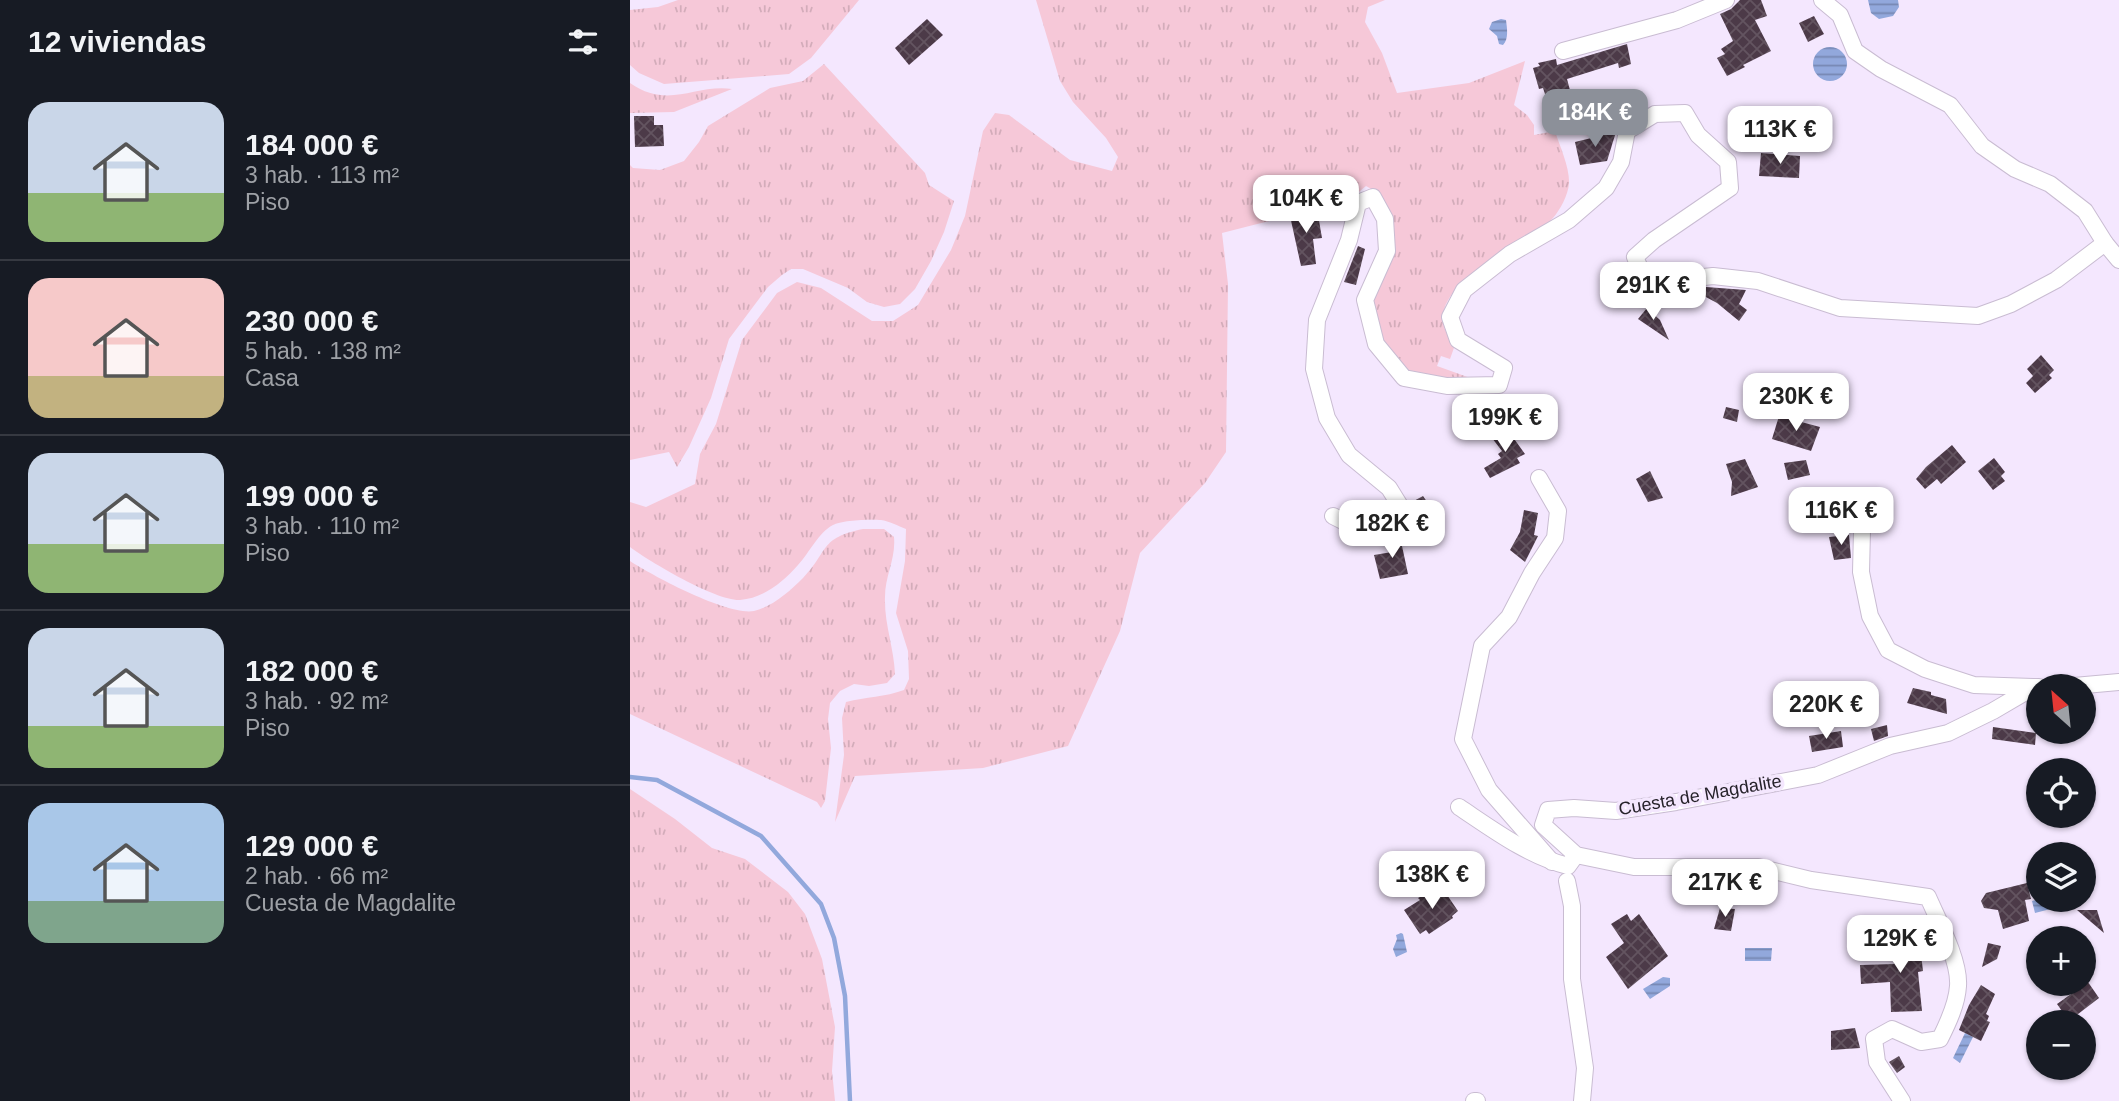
<!DOCTYPE html>
<html lang="es">
<head>
<meta charset="utf-8">
<style>
  body { margin:0; font-family:Helvetica,sans-serif; background:#242831; color:#f1f3f6; height:100vh; display:flex; flex-direction:column; font-size:26px; white-space:nowrap }
  * { box-sizing:border-box; margin:0 }
  p { font-size:23px; color:#9ea1a6 }
  .icon { flex:none; width:38px; height:38px; fill:none; stroke:currentColor; stroke-width:2; stroke-linecap:round; stroke-linejoin:round }
  .map { position:relative; flex:1; overflow:hidden }
  .details { display:flex; flex-direction:column; background:#171b24; width:630px }
  .details>* { flex:none }
  .needle { width:46px; rotate:333deg }
  .fabs { position:absolute; left:1396px; top:674px; display:grid; gap:14px }
  .fabs a { display:grid; place-items:center; width:70px; height:70px; border-radius:50%; background:#171b24; box-shadow:0 2px 5px #0004; font-size:35px }
  .price { position:absolute; translate:-50% -60px; padding:0 16px; border-radius:14px; background:#fff; color:#222; font-size:23px; line-height:46px; filter:drop-shadow(0 2px 4px #0008) }
  .price::after { content:''; position:absolute; left:50%; top:42px; width:21px; height:16px; margin-left:-10px; background:inherit; clip-path:polygon(0 0,100% 0,50% 100%) }
  .price.current { background:#8c9099; color:#fff }
  ul { padding:0; list-style:none }
  li { display:flex; align-items:center; gap:21px; height:175px; padding:0 28px }
  li+li { border-top:2px solid #363941 }
  li span { display:grid; place-items:center; flex:none; width:196px; height:140px; border-radius:21px; color:#555 }
  li>.icon { margin-inline-start:auto }
  span .icon { width:84px; height:84px; fill:#fffc; stroke-width:1 }
  li b { font-size:30px }
  h2 { display:flex; justify-content:space-between; align-items:center; height:84px; padding:0 28px; font-size:30px }
  main { display:flex; flex:1; min-height:0 }
  .map>svg:first-child { display:block }
  .grass { fill:url(#grass-tufts) }
  .water { fill:url(#water-rules) }
  .lines { fill:none; stroke-linecap:round; stroke-linejoin:round }
  .stream { stroke:#92a8dc; stroke-width:4.5 }
  .building { fill:url(#building-cross-hatch) }
  .minor-casing { stroke:#c9bcd2; stroke-width:18 }
  .minor { stroke:#fff; stroke-width:16 }
  .labels { text-anchor:middle; stroke-width:7; stroke-linejoin:round; paint-order:stroke }
  .street-label { font-size:18px; fill:#26222a; stroke:#f4e7fe }
</style>
</head>
<body>
<main>
<section class="details">
<h2>12 viviendas<svg class="icon" aria-label="filters" viewBox="0 0 24 24"><path d="M4 7h16M4 17h16"/><circle cx="9" cy="7" r="2"/><circle cx="15" cy="17" r="2"/></svg></h2>
<ul>
<li><span style="background:linear-gradient(#c9d6e8 65%,#8fb573 0)"><svg class="icon" aria-label="home" viewBox="0 0 24 24"><path d="M3 11l9-7 9 7M6 9v11h12V9"/></svg></span><div><b>184 000 €</b><p>3 hab. · 113 m²</p><p>Piso</p></div></li>
<li><span style="background:linear-gradient(#f6c9c9 70%,#c2b280 0)"><svg class="icon" aria-label="home" viewBox="0 0 24 24"><path d="M3 11l9-7 9 7M6 9v11h12V9"/></svg></span><div><b>230 000 €</b><p>5 hab. · 138 m²</p><p>Casa</p></div></li>
<li><span style="background:linear-gradient(#c9d6e8 65%,#8fb573 0)"><svg class="icon" aria-label="home" viewBox="0 0 24 24"><path d="M3 11l9-7 9 7M6 9v11h12V9"/></svg></span><div><b>199 000 €</b><p>3 hab. · 110 m²</p><p>Piso</p></div></li>
<li><span style="background:linear-gradient(#c9d6e8 70%,#8fb573 0)"><svg class="icon" aria-label="home" viewBox="0 0 24 24"><path d="M3 11l9-7 9 7M6 9v11h12V9"/></svg></span><div><b>182 000 €</b><p>3 hab. · 92 m²</p><p>Piso</p></div></li>
<li><span style="background:linear-gradient(#a9c7e8 70%,#7fa58c 0)"><svg class="icon" aria-label="home" viewBox="0 0 24 24"><path d="M3 11l9-7 9 7M6 9v11h12V9"/></svg></span><div><b>129 000 €</b><p>2 hab. · 66 m²</p><p>Cuesta de Magdalite</p></div></li>
</ul>
</section>
<div class="map">
<svg width="1489" height="1101" viewBox="0 0 1489 1101">
  <defs>
    <pattern id="grass-tufts" width="24" height="20" patternUnits="userSpaceOnUse" patternTransform="scale(1.75)"><rect width="24" height="20" fill="#f6c8d8"/><path d="M3 7l-1-3M5 7V3M7 7l1-3M15 17l-1-3M17 17v-4M19 17l1-3" fill="none" stroke="#d3acba"/></pattern>
    <pattern id="water-rules" width="6" height="5" patternUnits="userSpaceOnUse" patternTransform="scale(1.75)"><rect width="6" height="5" fill="#92a8dc"/><path d="M0 2.5h6" fill="none" stroke="#7788b3"/></pattern>
    <pattern id="building-cross-hatch" width="8" height="8" patternUnits="userSpaceOnUse" patternTransform="scale(1.75)"><rect width="8" height="8" fill="#4c3a48"/><path d="M0 0l8 8M0 8l8-8" fill="none" stroke="#635460"/></pattern>
  </defs>
  <rect width="100%" height="100%" fill="#f4e7fe"/>
  <g class="grass">
    <polygon points="48,0 229,0 181,58 159,74 34,84 9,73 0,65 0,10 28,7"/>
    <path d="M 406,0 L 755,0 L 738,7 L 735,22 L 752,53 L 767,93 L 839,83 L 895,61 L 884,105 L 897,115 L 904,125 L 904,135 L 925,131 C 930,147 940,168 939,184 C 938,195 930,210 923,218 C 895,248 775,290 825,345 L 820,359 L 811,356 L 807,366 L 857,384 L 825,382 L 774,371 L 751,341 L 740,301 L 762,254 L 750,194 L 736,186 L 718,201 L 592,233 L 598,284 L 596,452 L 575,483 L 510,553 L 490,631 L 438,746 L 353,768 L 225,776 L 205,822 L 214,755 L 212,718 L 216,702 C 236,697 255,697 274,690 L 279,679 L 278,651 L 266,613 L 275,561 L 276,529 C 268,526 259,521 251,520 C 241,519 211,520 203,525 C 188,533 180,552 168,565 C 153,582 134,598 110,600 C 86,601 20,562 0,547 L 0,502 L 16,507 L 65,484 L 70,454 L 86,424 L 112,340 L 147,293 L 167,282 L 191,288 L 242,321 L 263,321 L 288,305 L 321,250 L 335,216 L 353,131 L 365,113 L 379,115 L 440,160 L 482,171 L 488,157 L 476,138 L 443,102 L 430,81 Z"/>
    <polygon points="194,64 295,173 299,185 324,201 314,232 301,261 285,289 270,304 254,307 237,302 218,288 173,269 161,269 152,275 138,287 99,339 81,398 59,447 47,467 39,452 0,460 0,165 3,168 30,170 54,161 69,142 78,126 140,88 173,81"/>
    <path d="M 0,83 C 39,110 64,84 102,89 L 44,112 L 0,113 Z"/>
    <path d="M 233,529 L 254,529 L 264,537 C 266,559 255,575 255,597 C 254,623 264,648 265,674 L 257,683 L 239,686 L 224,684 L 210,691 L 200,703 L 198,719 L 201,748 L 195,801 L 191,808 L 187,802 L 0,714 L 0,561 C 23,576 98,616 124,611 C 142,607 160,591 173,578 C 199,551 189,538 233,529 Z"/>
    <polygon points="0,789 45,819 82,848 115,859 158,892 175,914 192,959 205,1027 202,1071 205,1101 0,1101"/>
  </g>
  <g class="water">
    <polygon points="1238,0 1268,0 1269,7 1263,16 1249,19 1241,13"/>
    <path d="M 871,19 L 876,20 C 877,28 879,39 873,45 L 869,44 L 867,36 L 859,29 L 862,22 Z"/>
    <circle cx="1200" cy="64" r="17"/>
    <polygon points="988,284 1001,298 998,303 994,305 982,290 983,287"/>
    <polygon points="1409,899 1430,900 1432,906 1405,913 1402,901"/>
    <polygon points="771,933 773,934 777,952 766,957 763,949 767,939 766,935"/>
    <polygon points="1115,948 1142,948 1141,961 1115,961"/>
    <polygon points="1033,977 1040,978 1040,986 1020,999 1013,989"/>
    <polygon points="1335,1033 1343,1037 1330,1063 1323,1058"/>
  </g>
  <g class="lines">
    <polyline class="stream" points="0,777 27,780 131,836 191,904 204,938 215,996 220,1101"/>
  </g>
  <g class="building">
    <polygon points="1110,0 1131,0 1137,16 1125,20 1141,51 1113,65 1115,67 1097,76 1087,58 1095,54 1091,49 1103,41 1090,14 1101,9"/>
    <polygon points="1184,16 1194,34 1178,42 1169,23"/>
    <polygon points="297,19 313,35 279,65 265,48"/>
    <polygon points="997,44 1001,64 989,68 988,63 937,79 941,94 917,100 913,88 909,89 903,68 910,66 908,63 926,59 927,65"/>
    <polygon points="4,116 24,116 24,125 33,125 34,146 5,147"/>
    <polygon points="986,132 977,161 950,165 945,142"/>
    <polygon points="1131,153 1170,156 1169,178 1129,176"/>
    <polygon points="687,209 692,238 683,239 686,264 671,266 660,216"/>
    <polygon points="728,246 735,249 726,285 714,282"/>
    <polygon points="1076,287 1116,290 1109,304 1117,310 1109,321 1087,303 1074,296"/>
    <polygon points="1017,308 1030,320 1039,340 1008,319"/>
    <polygon points="1411,355 1424,370 1419,375 1422,378 1405,393 1396,383 1403,376 1397,369"/>
    <polygon points="1096,407 1109,410 1107,422 1093,418"/>
    <polygon points="1149,416 1190,427 1181,451 1142,439"/>
    <polygon points="877,429 895,454 887,458 890,463 860,478 854,468 871,458 868,454 872,451 862,438"/>
    <polygon points="1322,445 1336,462 1311,484 1307,479 1295,489 1286,479 1296,467"/>
    <polygon points="1364,458 1375,472 1371,476 1375,481 1363,490 1348,471"/>
    <polygon points="1115,459 1128,487 1101,496 1102,482 1096,464"/>
    <polygon points="1176,460 1180,475 1158,480 1154,463"/>
    <polygon points="1020,471 1033,498 1018,502 1006,479"/>
    <polygon points="793,496 804,512 794,520 782,502"/>
    <polygon points="894,510 908,513 904,535 908,536 895,562 880,550 890,532"/>
    <polygon points="769,532 778,574 750,579 744,555 762,552 761,537"/>
    <polygon points="1219,535 1221,558 1204,560 1199,537"/>
    <polygon points="1283,688 1301,692 1301,695 1316,699 1317,714 1277,703"/>
    <polygon points="1257,725 1258,736 1244,741 1241,729"/>
    <polygon points="1363,727 1406,733 1405,745 1362,739"/>
    <polygon points="1211,731 1213,747 1182,752 1179,736"/>
    <polygon points="1397,883 1401,899 1395,900 1399,921 1373,929 1368,910 1354,908 1351,901 1356,893"/>
    <polygon points="811,886 828,911 822,916 823,918 799,934 796,930 790,934 774,910 790,900 788,898"/>
    <polygon points="1090,908 1105,909 1101,931 1084,929"/>
    <polygon points="1447,910 1467,910 1474,933"/>
    <polygon points="997,914 1001,921 1009,914 1038,956 998,989 976,957 994,943 981,924"/>
    <polygon points="1289,937 1293,971 1288,972 1292,1011 1261,1012 1260,982 1231,984 1230,965 1264,964 1262,940"/>
    <polygon points="1358,943 1371,946 1367,959 1352,967"/>
    <polygon points="1458,982 1469,998 1439,1021 1427,1004"/>
    <polygon points="1351,985 1365,994 1356,1014 1359,1016 1357,1021 1360,1022 1351,1041 1329,1030 1339,1005"/>
    <polygon points="1225,1028 1230,1048 1201,1050 1201,1031"/>
    <polygon points="1269,1056 1275,1067 1267,1073 1259,1062"/>
  </g>
  <g class="lines">
    <defs>
      <g id="minor">
        <polyline points="1192,0 1210,15 1225,51 1251,69 1320,105 1352,146 1385,169 1420,184 1455,211 1475,243 1489,260"/>
        <polyline points="933,51 1047,20 1096,0"/>
        <polyline points="909,478 928,511 925,538 902,573 879,617 852,646 833,739 859,790 922,862"/>
        <polyline points="703,516 733,531 761,526 772,509 759,488 719,455 697,418 684,369 687,320 719,240 728,203 743,197 755,219 757,251 735,300 746,344 774,378 817,386 869,385 874,368 828,340 820,317 834,290 880,254 939,220 976,188 991,162 997,131 1025,114 1055,113 1068,135 1098,162 1100,188 1024,240 1005,257 1012,273 1037,281 1083,276 1128,281 1210,308 1348,316 1381,304 1426,280 1475,243"/>
        <polyline points="1232,530 1231,572 1240,616 1258,650 1295,669 1344,685 1403,687"/>
        <polyline points="1444,686 1489,682"/>
        <path d="M 829,807 C 862,829 898,856 938,866 L 946,855"/>
        <polyline points="937,881 942,906 942,979 955,1068 952,1101"/>
        <polyline points="844,1101 847,1101"/>
        <path d="M 1272,1101 L 1247,1062 L 1244,1039 L 1262,1029 L 1291,1042 L 1310,1039 C 1318,1023 1327,1004 1328,986 C 1330,961 1308,920 1298,897 L 1181,880 L 1128,867 L 1004,867 L 946,855 L 913,825 L 918,810 L 944,808 L 986,811 L 1046,802 L 1188,775 L 1260,746 L 1318,733 L 1363,711 L 1404,687 L 1409,687"/>
      </g>
    </defs>
    <use href="#minor" class="minor-casing"/>
    <use href="#minor" class="minor"/>
  </g>
  <g class="labels">
    <g class="street-label">
      <text transform="translate(1070 795) rotate(-10)" y="6">Cuesta de Magdalite</text>
    </g>
  </g>
</svg>
<div class="fabs">
<a><svg class="needle" viewBox="-14 -14 28 28"><path d="M0-13l5 13h-10z" fill="#e53935"/><path d="M0 13l5-13h-10z" fill="#9ea1a6"/></svg></a>
<a><svg class="icon" aria-label="locate" viewBox="0 0 24 24"><circle cx="12" cy="12" r="6"/><path d="M12 2v4M12 18v4M2 12h4M18 12h4"/></svg></a>
<a><svg class="icon" aria-label="layers" viewBox="0 0 24 24"><path d="M12 4l9 5-9 5-9-5zM3 14l9 5 9-5"/></svg></a>
<a>+</a>
<a>−</a>
</div>
<b class="price current" style="left:965px;top:149px">184K €</b>
<b class="price" style="left:1150px;top:166px">113K €</b>
<b class="price" style="left:676px;top:235px">104K €</b>
<b class="price" style="left:1023px;top:322px">291K €</b>
<b class="price" style="left:1166px;top:433px">230K €</b>
<b class="price" style="left:875px;top:454px">199K €</b>
<b class="price" style="left:1211px;top:547px">116K €</b>
<b class="price" style="left:762px;top:560px">182K €</b>
<b class="price" style="left:1196px;top:741px">220K €</b>
<b class="price" style="left:802px;top:911px">138K €</b>
<b class="price" style="left:1095px;top:919px">217K €</b>
<b class="price" style="left:1270px;top:975px">129K €</b>
</div>
</main>
</body>
</html>
